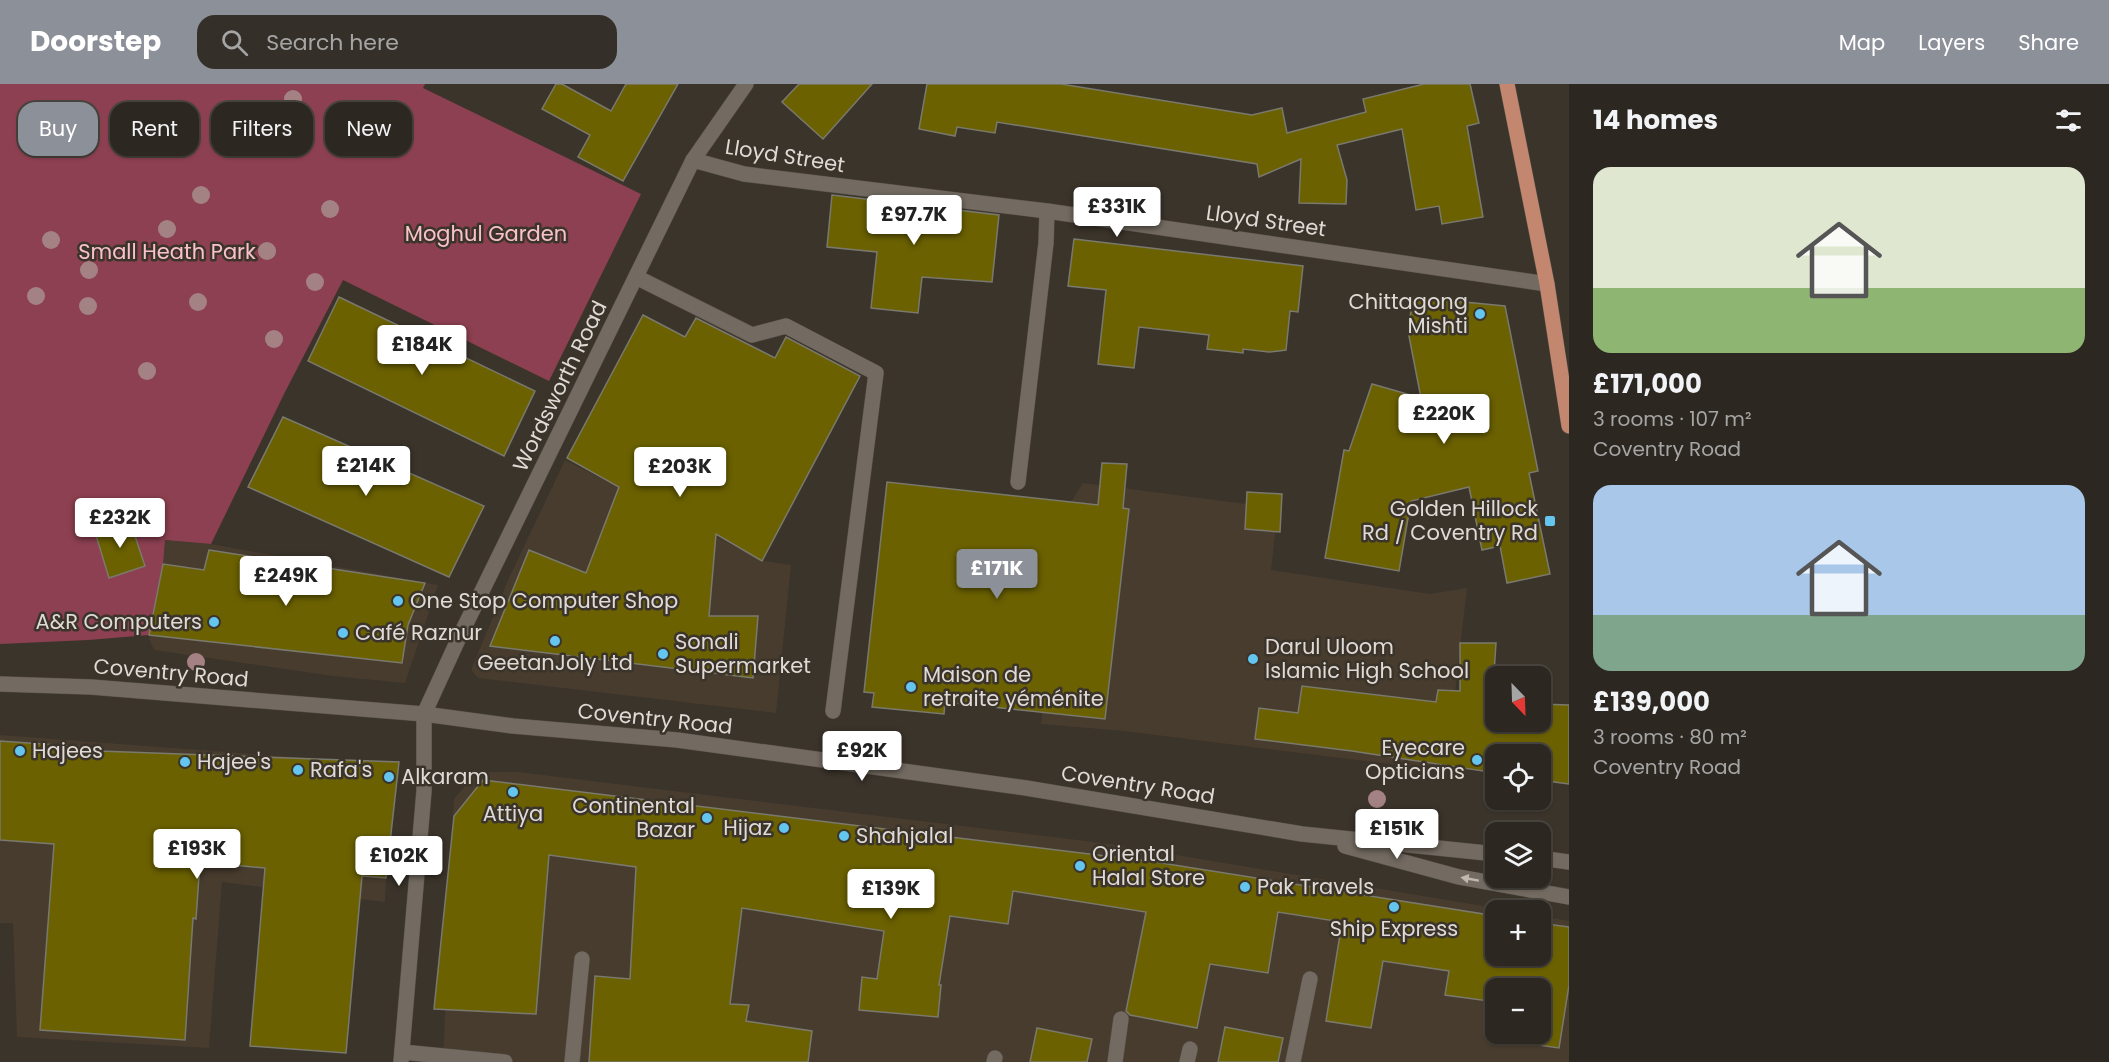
<!DOCTYPE html>
<html lang="en">
<head>
<meta charset="utf-8">
<style>
  body { margin:0; font-family:Poppins,sans-serif; background:#342f29; color:#f1f3f6; height:100vh; display:flex; flex-direction:column; font-size:22px; white-space:nowrap }
  * { box-sizing:border-box; margin:0 }
  p { font-size:20px; color:#a6a5a5 }
  .icon { flex:none; width:33px; height:33px; fill:none; stroke:currentColor; stroke-width:2; stroke-linecap:round; stroke-linejoin:round }
  .map { position:relative; flex:1; overflow:hidden }
  .panel { display:flex; flex-direction:column; background:#2c2720; width:540px }
  .panel>* { flex:none }
  .top-card { position:absolute; left:18px; top:18px; width:570px; height:54px; display:flex; gap:12px }
  .needle { width:39px; rotate:157deg }
  .tools { position:absolute; left:1485px; top:582px; display:grid; gap:12px }
  .tools a { display:grid; place-items:center; width:66px; height:66px; border-radius:12px; background:#2c2720; box-shadow:0 2px 4px #0004,0 0 0 2px #48443e; font-size:30px }
  .price { position:absolute; translate:-50% -51px; padding:0 14px; border-radius:6px; background:#fff; color:#222; font-size:20px; line-height:39px; filter:drop-shadow(0 2px 3px #0008) }
  .price::after { content:''; position:absolute; left:50%; top:36px; width:18px; height:14px; margin-left:-9px; background:inherit; clip-path:polygon(0 0,100% 0,50% 100%) }
  .price.on { background:#8c9099; color:#fff }
  ul { padding:0; list-style:none }
  li { display:grid; align-content:center; gap:12px; height:318px; padding:0 24px }
  li span { display:grid; place-items:center; height:186px; border-radius:18px; color:#555 }
  li>.icon { margin-inline-start:auto }
  span .icon { width:108px; height:108px; fill:#fffc; stroke-width:1 }
  li b { font-size:26px }
  h2 { display:flex; justify-content:space-between; align-items:center; height:72px; padding:0 24px; font-size:26px }
  .pill { padding:0 21px; border-radius:18px; background:#2c2720; box-shadow:0 2px 4px #0004,0 0 0 2px #48443e; font-size:21px; line-height:54px }
  .pill.on { background:#8c9099; color:#fff }
  header { display:flex; align-items:center; gap:36px; box-sizing:border-box; height:84px; padding:0 30px; background:#8c9099; color:#fff }
  header strong { font-size:28px }
  nav { display:flex; gap:33px; margin-inline-start:auto; font-size:21px }
  .search { width:420px; height:54px; background:#342f29; display:flex; align-items:center; gap:15px; box-sizing:border-box; padding:0 21px; border-radius:18px; color:#a6a5a5; font-size:22px }
  main { display:flex; flex:1; min-height:0 }
  .map>svg:first-child { display:block }
  .built { fill:#483c2e; fill-rule:evenodd }
  .green { fill:#8d4051 }
  .building { fill:#6b6100; stroke:#7a796d; stroke-width:1.5 }
  .lines { fill:none; stroke-linecap:round; stroke-linejoin:round }
  .minor-casing { stroke:#57514a; stroke-width:16 }
  .major-casing { stroke:#57514a; stroke-width:16 }
  .minor { stroke:#736b61; stroke-width:15 }
  .major { stroke:#c38770; stroke-width:15 }
  .tree { fill:#a48283 }
  .oneway { fill:#bfb9b2 }
  .poi-dot { fill:#64c5ee; stroke:#3b342b; stroke-width:2 }
  .labels { text-anchor:middle; stroke-width:5; stroke-linejoin:round; paint-order:stroke }
  .street-label { font-size:21px; fill:#dfdad5; stroke:#3b342b }
  .park-label { font-size:21px; fill:#f9c2cb; stroke:#3b342b }
  .poi-label { font-size:21px; fill:#dfdad5; stroke:#3b342b; text-anchor:start }
</style>
</head>
<body>
<header>
<strong>Doorstep</strong>
<div class="search"><svg class="icon" aria-label="search" viewBox="0 0 24 24"><circle cx="10" cy="10" r="6"/><path d="M15 15l6 6"/></svg>Search here</div>
<nav><a>Map</a><a>Layers</a><a>Share</a></nav>
</header>
<main>
<div class="map">
<svg width="1569" height="978" viewBox="0 0 1569 978">
  <rect width="100%" height="100%" fill="#3b342b"/>
  <g class="built">
    <polygon points="565,376 764,477 791,481 776,629 478,594 471,586 509,494"/>
    <polygon points="1083,399 1278,424 1271,486 1430,510 1467,504 1446,687 1124,647 1041,640 1064,429"/>
    <polygon points="165,456 211,460 438,501 405,599 333,592 154,566 149,555"/>
    <polygon points="0,651 321,675 399,678 386,794 385,818 222,798 209,964 17,953 13,839 0,839"/>
    <path d="M 477,688 L 518,688 L 1110,760 L 1507,826 L 1496,826 L 1496,872 L 1540,872 L 1541,832 L 1569,837 L 1569,978 L 443,978 L 454,715 ZM 1496,904 L 1540,904 L 1540,950 L 1496,950 Z"/>
  </g>
  <polygon class="green" points="0,0 425,0 423,4 641,110 549,297 343,196 285,308 211,460 165,456 163,480 149,551 88,556 0,560"/>
  <g class="building">
    <polygon points="556,0 562,0 611,27 626,0 678,0 623,97 578,73 590,51 542,25"/>
    <polygon points="799,0 872,0 823,55 782,18"/>
    <polygon points="927,0 1061,0 1252,31 1282,24 1287,49 1366,28 1363,15 1424,0 1470,0 1479,39 1467,42 1483,133 1442,140 1439,122 1416,126 1402,45 1337,61 1347,96 1346,120 1299,119 1301,75 1259,93 1257,80 997,38 995,49 957,43 955,52 919,45"/>
    <polygon points="832,111 999,131 992,198 922,193 918,229 871,224 877,168 827,163"/>
    <polygon points="1074,155 1303,182 1298,228 1290,227 1286,266 1269,268 1243,265 1243,269 1207,265 1209,251 1139,243 1134,284 1098,280 1106,206 1068,202"/>
    <polygon points="339,213 535,307 504,372 308,277"/>
    <polygon points="1413,213 1505,222 1538,387 1529,389 1550,490 1507,499 1500,462 1482,466 1469,403 1411,417 1399,487 1325,474 1344,366 1349,367 1372,300 1421,314 1408,247"/>
    <polygon points="643,231 685,253 696,234 775,274 786,253 860,292 762,477 716,450 709,532 758,532 753,594 490,562 529,466 586,489 619,403 567,374"/>
    <polygon points="283,333 484,422 449,493 248,403"/>
    <polygon points="1102,379 1127,380 1123,424 1129,425 1105,635 945,618 944,630 872,623 874,609 864,608 887,398 1098,421"/>
    <polygon points="1247,408 1282,410 1280,448 1245,445"/>
    <polygon points="130,437 145,482 109,494 95,448"/>
    <polygon points="209,466 425,499 408,541 402,579 149,551 163,480 204,486"/>
    <polygon points="1460,559 1496,559 1492,619 1496,619 1496,638 1540,638 1540,620 1569,621 1569,700 1540,696 1540,670 1496,670 1496,689 1352,667 1255,655 1259,624 1298,629 1302,602 1436,618 1438,606 1460,607"/>
    <polygon points="0,657 99,664 99,667 399,678 386,794 362,792 346,969 250,962 265,784 200,778 196,835 193,834 185,956 40,946 54,760 0,756"/>
    <polygon points="483,696 1155,778 1496,832 1496,872 1540,872 1540,839 1569,843 1569,901 1559,964 1504,956 1505,950 1540,950 1540,904 1496,904 1496,918 1445,911 1449,887 1383,877 1371,944 1326,937 1342,838 1278,828 1268,889 1210,880 1197,944 1130,931 1126,927 1146,828 1013,807 1008,840 950,832 939,901 941,901 938,933 859,926 862,893 877,895 884,847 742,824 730,920 749,921 746,937 812,947 808,978 589,978 595,892 630,895 636,783 549,771 536,930 434,925 454,732"/>
    <polygon points="1225,943 1283,954 1278,978 1218,978"/>
    <polygon points="1037,944 1092,955 1087,978 1030,978"/>
  </g>
  <g class="lines">
    <defs>
      <g id="minor">
        <polyline points="693,76 744,90 1047,127 1547,200"/>
        <polyline points="636,193 752,251 786,242 876,289 833,627"/>
        <polyline points="1018,398 1046,159 1047,127"/>
        <polyline points="0,600 91,603 424,630 513,642 677,656 1026,704 1302,750 1496,770"/>
        <polyline points="1345,762 1459,793 1569,813"/>
        <polyline points="1540,774 1569,778"/>
        <polyline points="402,968 505,978"/>
        <polyline points="401,978 424,707 424,630 457,558 693,76 746,0"/>
        <polyline points="572,978 582,875"/>
        <polyline points="994,978 995,974"/>
        <polyline points="1115,978 1121,935"/>
        <polyline points="1187,978 1190,965"/>
        <polyline points="1293,978 1310,895"/>
      </g>
      <polyline id="major" points="1507,0 1547,200 1569,342"/>
    </defs>
    <use href="#minor" class="minor-casing"/>
    <use href="#major" class="major-casing"/>
    <use href="#minor" class="minor"/>
    <use href="#major" class="major"/>
  </g>
  <g class="tree">
    <circle cx="293" cy="15" r="9"/>
    <circle cx="262" cy="47" r="9"/>
    <circle cx="365" cy="53" r="9"/>
    <circle cx="201" cy="111" r="9"/>
    <circle cx="330" cy="125" r="9"/>
    <circle cx="167" cy="145" r="9"/>
    <circle cx="51" cy="156" r="9"/>
    <circle cx="267" cy="167" r="9"/>
    <circle cx="89" cy="186" r="9"/>
    <circle cx="315" cy="198" r="9"/>
    <circle cx="36" cy="212" r="9"/>
    <circle cx="198" cy="218" r="9"/>
    <circle cx="88" cy="222" r="9"/>
    <circle cx="274" cy="255" r="9"/>
    <circle cx="147" cy="287" r="9"/>
    <circle cx="196" cy="578" r="9"/>
    <circle cx="1377" cy="715" r="9"/>
  </g>
  <defs><path id="oneway-solid" d="M-6-.8H1V-3.2L6.5 0L1 3.2V.8H-6Z" transform="scale(1.5)"/></defs>
  <use class="oneway" href="#oneway-solid" transform="translate(1470 795) rotate(-170)"/>
  <g class="poi-dot">
    <circle cx="1480" cy="230" r="6"/>
    <rect x="1544" y="431" width="12" height="12" rx="3"/>
    <circle cx="398" cy="517" r="6"/>
    <circle cx="214" cy="538" r="6"/>
    <circle cx="343" cy="549" r="6"/>
    <circle cx="555" cy="557" r="6"/>
    <circle cx="663" cy="570" r="6"/>
    <circle cx="1253" cy="575" r="6"/>
    <circle cx="911" cy="603" r="6"/>
    <circle cx="20" cy="667" r="6"/>
    <circle cx="1477" cy="676" r="6"/>
    <circle cx="185" cy="678" r="6"/>
    <circle cx="298" cy="686" r="6"/>
    <circle cx="389" cy="693" r="6"/>
    <circle cx="513" cy="708" r="6"/>
    <circle cx="707" cy="734" r="6"/>
    <circle cx="784" cy="744" r="6"/>
    <circle cx="844" cy="752" r="6"/>
    <circle cx="1080" cy="782" r="6"/>
    <circle cx="1245" cy="803" r="6"/>
    <circle cx="1394" cy="823" r="6"/>
  </g>
  <g class="labels">
    <g class="street-label">
      <text transform="translate(785 72) rotate(9)" y="7">Lloyd Street</text>
      <text transform="translate(1266 137) rotate(8)" y="7">Lloyd Street</text>
      <text transform="translate(560 302) rotate(-64)" y="7">Wordsworth Road</text>
      <text transform="translate(171 589) rotate(5)" y="7">Coventry Road</text>
      <text transform="translate(655 635) rotate(6)" y="7">Coventry Road</text>
      <text transform="translate(1138 701) rotate(9)" y="7">Coventry Road</text>
    </g>
    <g class="park-label">
      <text x="486" y="157">Moghul Garden</text>
      <text x="167" y="175">Small Heath Park</text>
    </g>
    <g class="poi-label">
      <text x="1468" y="225" text-anchor="end">Chittagong<tspan x="1468" dy="24">Mishti</tspan></text>
      <text x="1538" y="432" text-anchor="end">Golden Hillock<tspan x="1538" dy="24">Rd / Coventry Rd</tspan></text>
      <text x="410" y="524">One Stop Computer Shop</text>
      <text x="202" y="545" text-anchor="end">A&amp;R Computers</text>
      <text x="355" y="556">Café Raznur</text>
      <text x="675" y="565">Sonali<tspan x="675" dy="24">Supermarket</tspan></text>
      <text x="1265" y="570">Darul Uloom<tspan x="1265" dy="24">Islamic High School</tspan></text>
      <text x="555" y="586" text-anchor="middle">GeetanJoly Ltd</text>
      <text x="923" y="598">Maison de<tspan x="923" dy="24">retraite yéménite</tspan></text>
      <text x="1465" y="671" text-anchor="end">Eyecare<tspan x="1465" dy="24">Opticians</tspan></text>
      <text x="32" y="674">Hajees</text>
      <text x="197" y="685">Hajee's</text>
      <text x="310" y="693">Rafa's</text>
      <text x="401" y="700">Alkaram</text>
      <text x="695" y="729" text-anchor="end">Continental<tspan x="695" dy="24">Bazar</tspan></text>
      <text x="513" y="737" text-anchor="middle">Attiya</text>
      <text x="772" y="751" text-anchor="end">Hijaz</text>
      <text x="856" y="759">Shahjalal</text>
      <text x="1092" y="777">Oriental<tspan x="1092" dy="24">Halal Store</tspan></text>
      <text x="1257" y="810">Pak Travels</text>
      <text x="1394" y="852" text-anchor="middle">Ship Express</text>
    </g>
  </g>
</svg>
<div class="tools">
<a><svg class="needle" viewBox="-14 -14 28 28"><path d="M0-13l5 13h-10z" fill="#e53935"/><path d="M0 13l5-13h-10z" fill="#a6a5a5"/></svg></a>
<a><svg class="icon" aria-label="locate" viewBox="0 0 24 24"><circle cx="12" cy="12" r="6"/><path d="M12 2v4M12 18v4M2 12h4M18 12h4"/></svg></a>
<a><svg class="icon" aria-label="layers" viewBox="0 0 24 24"><path d="M12 4l9 5-9 5-9-5zM3 14l9 5 9-5"/></svg></a>
<a>+</a>
<a>−</a>
</div>
<b class="price" style="left:1117px;top:154px">£331K</b>
<b class="price" style="left:914px;top:162px">£97.7K</b>
<b class="price" style="left:422px;top:292px">£184K</b>
<b class="price" style="left:1444px;top:361px">£220K</b>
<b class="price" style="left:366px;top:413px">£214K</b>
<b class="price" style="left:680px;top:414px">£203K</b>
<b class="price" style="left:120px;top:465px">£232K</b>
<b class="price on" style="left:997px;top:516px">£171K</b>
<b class="price" style="left:286px;top:523px">£249K</b>
<b class="price" style="left:862px;top:698px">£92K</b>
<b class="price" style="left:1397px;top:776px">£151K</b>
<b class="price" style="left:197px;top:796px">£193K</b>
<b class="price" style="left:399px;top:803px">£102K</b>
<b class="price" style="left:891px;top:836px">£139K</b>
<div class="top-card">
<a class="pill on">Buy</a>
<a class="pill">Rent</a>
<a class="pill">Filters</a>
<a class="pill">New</a>
</div>
</div>
<section class="panel">
<h2>14 homes<svg class="icon" aria-label="filters" viewBox="0 0 24 24"><path d="M4 7h16M4 17h16"/><circle cx="9" cy="7" r="2"/><circle cx="15" cy="17" r="2"/></svg></h2>
<ul>
<li><span style="background:linear-gradient(#dfe7d0 65%,#8fb573 0)"><svg class="icon" aria-label="home" viewBox="0 0 24 24"><path d="M3 11l9-7 9 7M6 9v11h12V9"/></svg></span><div><b>£171,000</b><p>3 rooms · 107 m²</p><p>Coventry Road</p></div></li>
<li><span style="background:linear-gradient(#a9c7e8 70%,#7fa58c 0)"><svg class="icon" aria-label="home" viewBox="0 0 24 24"><path d="M3 11l9-7 9 7M6 9v11h12V9"/></svg></span><div><b>£139,000</b><p>3 rooms · 80 m²</p><p>Coventry Road</p></div></li>
</ul>
</section>
</main>
</body>
</html>
